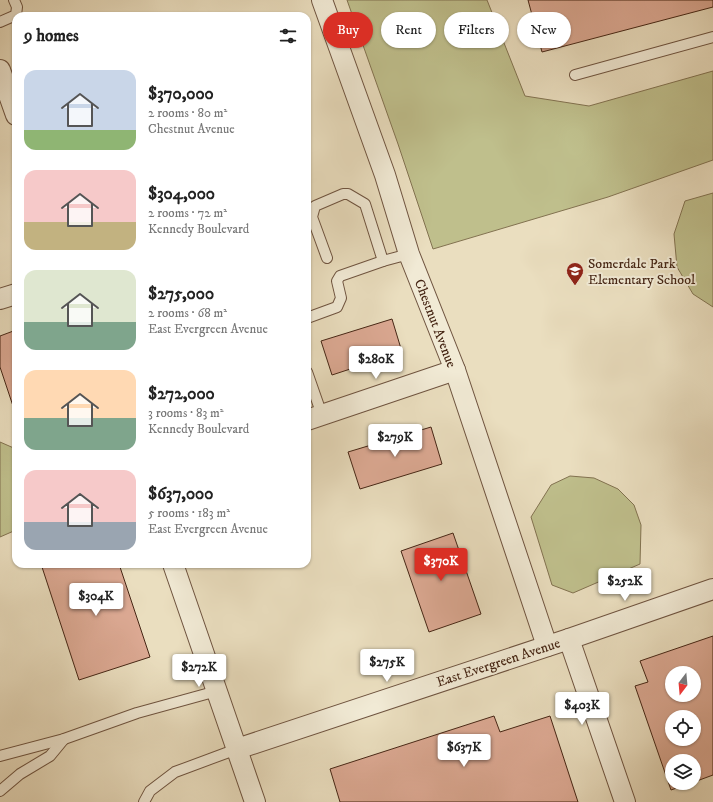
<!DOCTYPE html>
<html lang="en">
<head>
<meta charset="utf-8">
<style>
  body { margin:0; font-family:"IM FELL DW Pica",serif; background:#f2f2f2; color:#222; height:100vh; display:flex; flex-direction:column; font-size:15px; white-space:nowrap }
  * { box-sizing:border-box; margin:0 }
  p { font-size:13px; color:#767676 }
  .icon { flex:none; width:22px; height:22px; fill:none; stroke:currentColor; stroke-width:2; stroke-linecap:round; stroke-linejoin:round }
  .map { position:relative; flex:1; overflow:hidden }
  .sheet { position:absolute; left:12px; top:12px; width:299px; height:556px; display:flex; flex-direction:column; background:#fff; border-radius:12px; box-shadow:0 1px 3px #0004 }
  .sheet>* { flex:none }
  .banner { position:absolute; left:323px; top:12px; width:330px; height:36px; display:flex; gap:8px }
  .needle { width:26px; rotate:196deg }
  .tools { position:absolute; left:665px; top:666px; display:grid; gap:8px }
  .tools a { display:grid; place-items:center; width:36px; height:36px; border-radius:50%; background:#fff; box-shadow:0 1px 3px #0004; font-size:20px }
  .price { position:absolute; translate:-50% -34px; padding:0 9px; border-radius:4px; background:#fff; color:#222; font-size:13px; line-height:26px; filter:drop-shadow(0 1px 2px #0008) }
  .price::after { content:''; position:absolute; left:50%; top:24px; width:12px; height:9px; margin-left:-6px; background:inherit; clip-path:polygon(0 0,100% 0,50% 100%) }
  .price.on { background:#d93025; color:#fff }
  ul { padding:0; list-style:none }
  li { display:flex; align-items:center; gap:12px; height:100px; padding:0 12px }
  li span { display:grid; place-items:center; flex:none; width:112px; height:80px; border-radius:12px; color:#555 }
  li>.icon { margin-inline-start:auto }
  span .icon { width:48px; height:48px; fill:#fffc; stroke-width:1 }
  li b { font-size:17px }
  h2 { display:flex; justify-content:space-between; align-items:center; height:48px; padding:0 12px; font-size:17px }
  .pill { padding:0 14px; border-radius:18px; background:#fff; box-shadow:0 1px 3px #0004; font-size:14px; line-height:36px }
  .pill.on { background:#d93025; color:#fff }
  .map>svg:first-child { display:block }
  .green { fill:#bfbf8c; stroke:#827250 }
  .building { fill:#dca993; stroke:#462615; fill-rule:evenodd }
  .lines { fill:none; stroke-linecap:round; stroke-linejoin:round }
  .lane-casing { stroke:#6f5440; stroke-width:12 }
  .street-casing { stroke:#6f5440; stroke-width:22 }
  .lane { stroke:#f1ead5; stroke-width:10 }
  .street { stroke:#f1ead5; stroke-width:20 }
  .labels { text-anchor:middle; stroke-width:4; stroke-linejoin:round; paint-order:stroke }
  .poi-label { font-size:14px; fill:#462615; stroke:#f1ead5; text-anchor:start }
  .street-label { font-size:14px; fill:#462615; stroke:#f1ead5 }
</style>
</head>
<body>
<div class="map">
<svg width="713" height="802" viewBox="0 0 713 802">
  <rect width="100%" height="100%" fill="#eadebf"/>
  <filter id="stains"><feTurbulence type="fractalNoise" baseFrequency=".005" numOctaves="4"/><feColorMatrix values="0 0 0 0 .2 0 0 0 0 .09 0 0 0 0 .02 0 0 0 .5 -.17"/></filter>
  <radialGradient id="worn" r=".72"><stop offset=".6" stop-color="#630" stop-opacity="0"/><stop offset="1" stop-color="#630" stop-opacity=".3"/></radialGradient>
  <g class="green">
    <polygon points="347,0 487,0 525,96 589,106 713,71 713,160 608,197 433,249 398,144"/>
    <polygon points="713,193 713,307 693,294 677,267 674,234 685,201"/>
    <polygon points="0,442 16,449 16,530 0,537"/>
    <polygon points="570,476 594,478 618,489 634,505 641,525 640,564 573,593 552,585 531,517 551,485"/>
  </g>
  <g class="building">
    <polygon points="528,0 713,0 713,7 542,52"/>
    <polygon points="392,319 402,352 332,375 321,341"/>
    <polygon points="16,330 16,405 13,406 0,367 0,336"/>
    <polygon points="431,427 442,464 360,489 348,452"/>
    <polygon points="453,533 481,614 429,632 401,551"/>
    <polygon points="41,564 119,564 150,657 79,680"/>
    <path d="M 713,636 L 713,775 L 694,782 L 694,761 L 672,761 L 672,783 L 691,783 L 671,790 L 635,686 L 648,682 L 640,661 ZM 672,673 L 694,673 L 694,695 L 672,695 ZM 672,717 L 694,717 L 694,739 L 672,739 Z"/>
    <polygon points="494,716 500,732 550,716 578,802 340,802 330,769"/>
  </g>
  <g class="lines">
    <defs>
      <g id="lane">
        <polyline points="0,22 16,15 17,7 14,0"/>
        <polyline points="575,75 713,37"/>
        <polyline points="327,258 312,217 315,206 343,194 348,194 365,204 383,261 409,254"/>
        <polyline points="307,318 337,307 341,298 337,281 340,276 383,261"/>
        <polyline points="307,372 322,415"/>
        <polyline points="0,756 64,739 137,713 217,691"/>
        <polyline points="0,791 20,774 50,756 64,739"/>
        <polyline points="144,802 150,791 175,772 237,749"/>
      </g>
      <g id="street">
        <polyline points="322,0 385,175 409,254 455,370 547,646"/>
        <polyline points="0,70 16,115"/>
        <polyline points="0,299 16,294"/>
        <polyline points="307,420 455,370"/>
        <polyline points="173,564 255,802"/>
        <polyline points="569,639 625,802"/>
        <polyline points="237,749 569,639 713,589"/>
      </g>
    </defs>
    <use href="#lane" class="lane-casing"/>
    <use href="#street" class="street-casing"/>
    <use href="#lane" class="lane"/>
    <use href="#street" class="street"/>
  </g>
  <defs>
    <symbol id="school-pin" viewBox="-11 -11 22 30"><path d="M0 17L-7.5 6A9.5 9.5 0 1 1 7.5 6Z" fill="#8f2418" stroke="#f1ead5"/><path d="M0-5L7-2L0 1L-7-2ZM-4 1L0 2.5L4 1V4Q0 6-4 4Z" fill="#fff"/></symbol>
  </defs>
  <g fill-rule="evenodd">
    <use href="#school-pin" x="565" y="261" width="20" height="27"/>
  </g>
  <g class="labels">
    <g class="poi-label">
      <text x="588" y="268">Somerdale Park<tspan x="588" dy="16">Elementary School</tspan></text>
    </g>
    <g class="street-label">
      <text transform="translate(436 323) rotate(69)" y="5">Chestnut Avenue</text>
      <text transform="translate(498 662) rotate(-18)" y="5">East Evergreen Avenue</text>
    </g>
  </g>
  <rect width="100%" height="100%" filter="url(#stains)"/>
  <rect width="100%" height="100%" fill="url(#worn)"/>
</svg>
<div class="tools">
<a><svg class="needle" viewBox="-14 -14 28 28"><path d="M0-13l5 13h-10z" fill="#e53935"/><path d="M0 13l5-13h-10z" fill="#767676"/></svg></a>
<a><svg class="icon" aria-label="locate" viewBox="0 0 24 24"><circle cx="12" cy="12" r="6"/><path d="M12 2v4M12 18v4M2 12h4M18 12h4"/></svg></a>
<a><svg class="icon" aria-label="layers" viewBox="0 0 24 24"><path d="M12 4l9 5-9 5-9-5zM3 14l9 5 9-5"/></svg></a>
</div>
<b class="price" style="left:376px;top:380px">$280K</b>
<b class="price" style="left:395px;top:458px">$279K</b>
<b class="price on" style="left:441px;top:582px">$370K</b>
<b class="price" style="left:625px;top:602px">$252K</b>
<b class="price" style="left:96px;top:617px">$304K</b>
<b class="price" style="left:387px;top:683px">$275K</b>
<b class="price" style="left:199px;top:688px">$272K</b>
<b class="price" style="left:582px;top:726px">$403K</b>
<b class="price" style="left:464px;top:768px">$637K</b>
<div class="banner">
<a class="pill on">Buy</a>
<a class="pill">Rent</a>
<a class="pill">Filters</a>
<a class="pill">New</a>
</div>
<section class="sheet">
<h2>9 homes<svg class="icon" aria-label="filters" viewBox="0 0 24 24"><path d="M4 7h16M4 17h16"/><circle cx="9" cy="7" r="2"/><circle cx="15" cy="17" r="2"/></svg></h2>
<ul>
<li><span style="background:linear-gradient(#c9d6e8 75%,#8fb573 0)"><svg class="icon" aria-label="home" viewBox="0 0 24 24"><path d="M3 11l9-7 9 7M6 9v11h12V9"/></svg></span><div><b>$370,000</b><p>2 rooms · 80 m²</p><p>Chestnut Avenue</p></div></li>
<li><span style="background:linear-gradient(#f6c9c9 65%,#c2b280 0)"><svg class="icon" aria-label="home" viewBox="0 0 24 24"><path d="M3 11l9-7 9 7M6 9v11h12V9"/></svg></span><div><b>$304,000</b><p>2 rooms · 72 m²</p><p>Kennedy Boulevard</p></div></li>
<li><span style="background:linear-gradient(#dfe7d0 65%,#7fa58c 0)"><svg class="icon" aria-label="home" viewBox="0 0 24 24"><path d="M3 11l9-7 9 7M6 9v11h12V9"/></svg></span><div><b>$275,000</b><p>2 rooms · 68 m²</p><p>East Evergreen Avenue</p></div></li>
<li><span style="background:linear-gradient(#ffd9b3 60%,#7fa58c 0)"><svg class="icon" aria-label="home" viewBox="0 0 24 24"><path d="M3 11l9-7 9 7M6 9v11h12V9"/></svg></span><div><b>$272,000</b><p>3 rooms · 83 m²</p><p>Kennedy Boulevard</p></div></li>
<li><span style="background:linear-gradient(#f6c9c9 65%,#9aa5b1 0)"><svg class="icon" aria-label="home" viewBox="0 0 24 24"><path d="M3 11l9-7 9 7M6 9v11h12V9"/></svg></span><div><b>$637,000</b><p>5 rooms · 183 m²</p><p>East Evergreen Avenue</p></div></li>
</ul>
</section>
</div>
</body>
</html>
